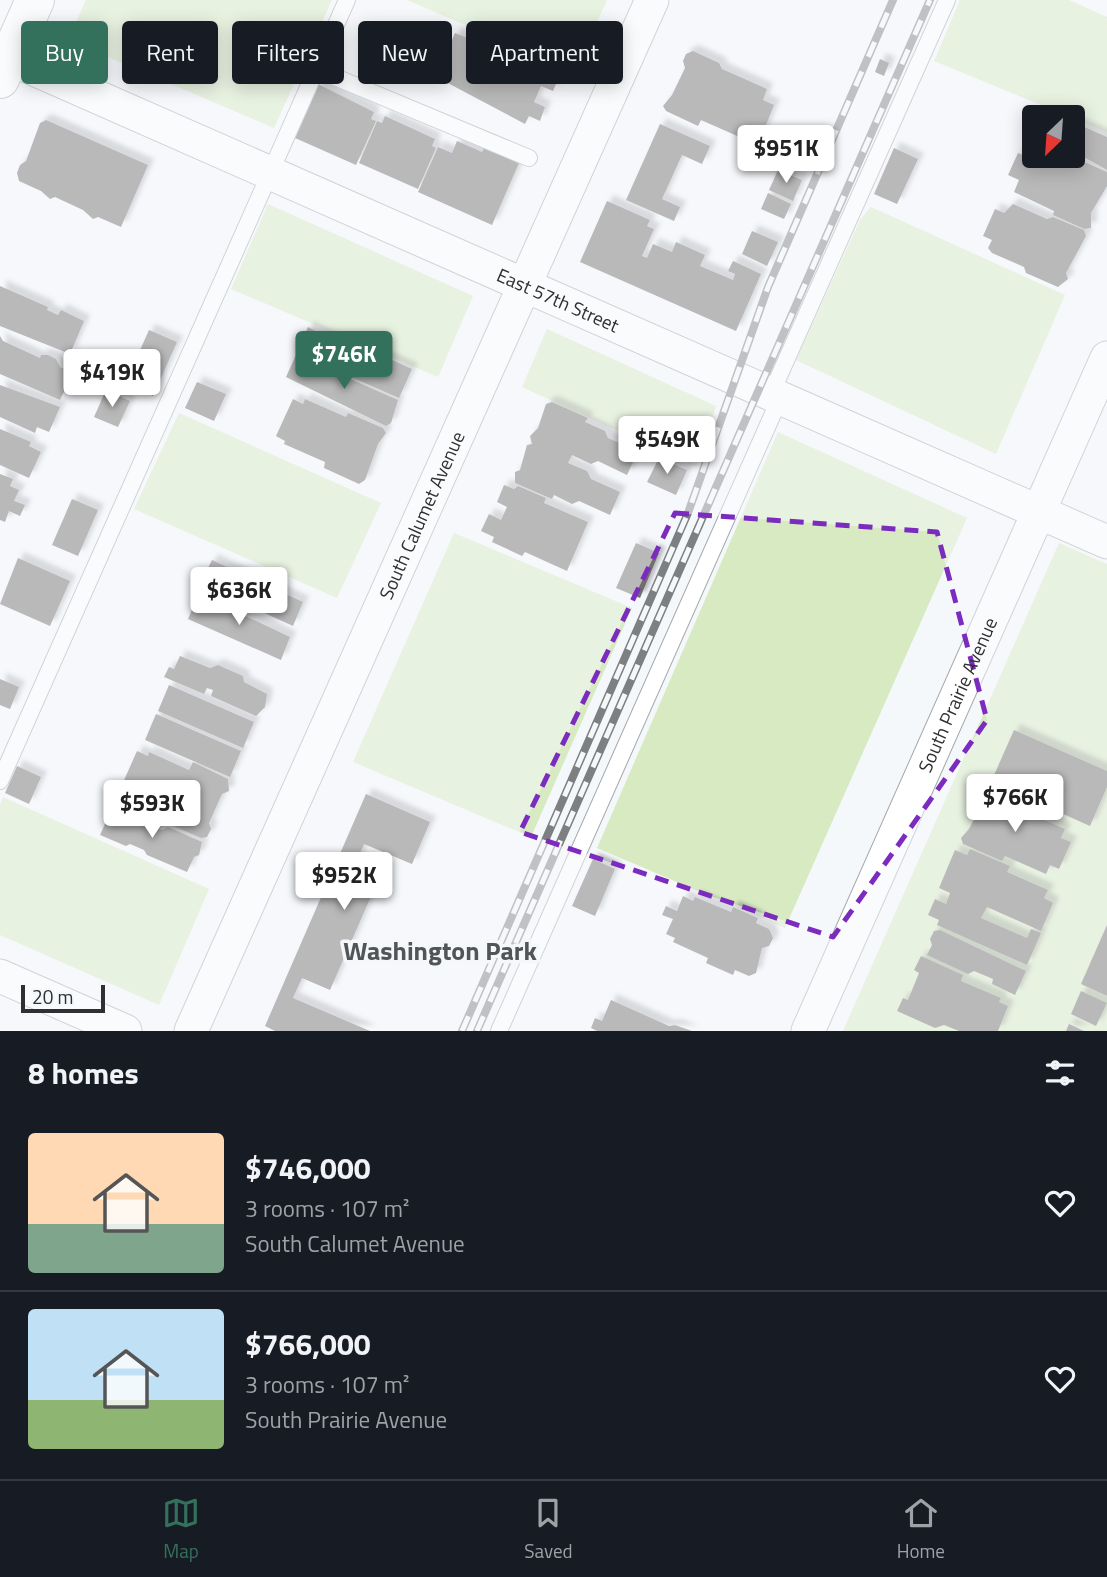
<!DOCTYPE html>
<html lang="en">
<head>
<meta charset="utf-8">
<style>
  body { margin:0; font-family:"Titillium Web",sans-serif; background:#242831; color:#f1f3f6; height:100vh; display:flex; flex-direction:column; font-size:26px; white-space:nowrap }
  * { box-sizing:border-box; margin:0 }
  p { font-size:23px; color:#9ea1a6 }
  .icon { flex:none; width:38px; height:38px; fill:none; stroke:currentColor; stroke-width:2; stroke-linecap:round; stroke-linejoin:round }
  .map { position:relative; height:1031px; overflow:hidden }
  .details { display:flex; flex-direction:column; background:#171b24; flex:1 }
  .details>* { flex:none }
  .guide { position:absolute; left:21px; top:21px; width:700px; height:63px; display:flex; gap:14px }
  .needle { width:46px; rotate:205deg }
  .controls { position:absolute; left:1022px; top:105px; display:grid; gap:14px }
  .controls a { display:grid; place-items:center; width:63px; height:63px; border-radius:7px; background:#171b24; box-shadow:0 4px 18px #0003; font-size:35px }
  .scale { position:absolute; left:21px; bottom:18px; width:84px; box-sizing:border-box; padding-left:7px; border:4px solid #2f3031; border-top:0; font-size:19px; line-height:24px; white-space:nowrap; color:#2f3031; -webkit-text-stroke:5px #f5f8fb; paint-order:stroke }
  .price { position:absolute; translate:-50% -60px; padding:0 16px; border-radius:7px; background:#fff; color:#222; font-size:23px; line-height:46px; filter:drop-shadow(0 2px 4px #0008) }
  .price::after { content:''; position:absolute; left:50%; top:42px; width:21px; height:16px; margin-left:-10px; background:inherit; clip-path:polygon(0 0,100% 0,50% 100%) }
  .price.active { background:#34715d; color:#fff }
  ul { padding:0; list-style:none }
  li { display:flex; align-items:center; gap:21px; height:175px; padding:0 28px }
  li+li { border-top:2px solid #363941 }
  li span { display:grid; place-items:center; flex:none; width:196px; height:140px; border-radius:7px; color:#555 }
  li>.icon { margin-inline-start:auto }
  span .icon { width:84px; height:84px; fill:#fffc; stroke-width:1 }
  li b { font-size:30px }
  h2 { display:flex; justify-content:space-between; align-items:center; height:84px; padding:0 28px; font-size:30px }
  .pill { padding:0 24px; border-radius:7px; background:#171b24; box-shadow:0 4px 18px #0003; font-size:24px; line-height:63px }
  .pill.active { background:#34715d; color:#fff }
  .menu { display:flex; justify-content:space-around; align-items:center; height:98px; border-top:2px solid #363941; background:#171b24; font-size:19px; color:#9ea1a6 }
  .menu a { display:grid; justify-items:center; gap:4px }
  .menu .active { color:#34715d }
  .map>svg:first-child { display:block }
  .green { fill:#d7eac2 }
  .building { fill:#716d6b; filter:url(#shadow) }
  .lines { fill:none; stroke-linecap:round; stroke-linejoin:round }
  .service-casing { stroke:#a4a7aa; stroke-width:18 }
  .minor-casing { stroke:#a4a7aa; stroke-width:35 }
  .tertiary-casing { stroke:#a4a7aa; stroke-width:40 }
  .service { stroke:#fff; stroke-width:16 }
  .minor { stroke:#fff; stroke-width:33 }
  .tertiary { stroke:#fff; stroke-width:38 }
  .rail-casing { stroke:#7d7f81; stroke-width:8 }
  .rail { stroke:#f5f8fb; stroke-width:5; stroke-dasharray:16; stroke-linecap:butt }
  .marked { fill:none; stroke:#7b2cbf; stroke-width:5; stroke-dasharray:14 9; stroke-linejoin:round }
  .labels { text-anchor:middle; stroke-width:7; stroke-linejoin:round; paint-order:stroke }
  .street-label { font-size:19px; fill:#2f3031; stroke:#f5f8fb }
  .district-label { font-size:26px; font-weight:bold; fill:#525457; stroke:#f5f8fb }
</style>
</head>
<body>
<div class="map">
<svg width="1107" height="1031" viewBox="0 0 1107 1031">
  <defs>
    <filter id="shadow"><feDropShadow dx="6" dy="-6" stdDeviation="2" flood-color="#0004"/></filter>
  </defs>
  <rect width="100%" height="100%" fill="#f5f8fb"/>
  <g class="green">
    <polygon points="86,0 332,0 274,128 68,40"/>
    <polygon points="407,0 607,0 575,72"/>
    <polygon points="960,0 1069,0 1107,17 1107,132 934,61"/>
    <polygon points="268,204 473,296 438,377 231,289"/>
    <polygon points="871,207 1065,295 996,454 796,360 860,220"/>
    <polygon points="547,329 716,406 696,467 522,387"/>
    <polygon points="179,413 381,503 337,598 134,509"/>
    <polygon points="778,432 967,518 785,928 597,848"/>
    <polygon points="454,533 632,608 531,837 353,762"/>
    <polygon points="1059,543 1107,564 1107,1031 843,1031"/>
    <polygon points="3,797 209,889 159,1005 0,935 0,805"/>
  </g>
  <g class="building">
    <polygon points="455,33 506,53 509,48 551,66 548,73 559,77 553,91 541,86 534,102 545,107 540,121 529,116 525,124 444,81 446,78 437,74"/>
    <polygon points="693,51 719,63 722,69 767,89 763,100 774,105 762,135 748,129 744,139 701,120 698,126 666,111 663,106 672,95 685,68 683,61 686,54"/>
    <polygon points="880,59 889,63 884,76 875,72"/>
    <polygon points="318,84 374,112 371,119 376,121 356,165 295,138"/>
    <polygon points="385,116 435,139 432,146 436,148 418,189 359,163 377,121 382,123"/>
    <polygon points="46,120 148,165 121,227 98,217 93,219 83,210 55,197 50,199 41,191 19,181 17,173 20,165 26,161 40,123"/>
    <polygon points="1073,122 1107,137 1107,170 1073,151"/>
    <polygon points="660,124 710,146 702,164 682,155 662,199 680,207 674,221 626,200"/>
    <polygon points="457,141 482,152 484,148 519,163 492,225 418,192 438,147 452,153"/>
    <polygon points="1034,142 1034,156 1059,156 1076,163 1080,160 1107,172 1107,186 1091,213 1091,228 1084,229 1053,215 1054,211 1014,192 1019,180 1008,175 1018,153 1028,157"/>
    <polygon points="894,148 918,159 897,204 874,194"/>
    <polygon points="778,170 802,180 793,201 769,190"/>
    <polygon points="768,193 791,204 784,219 761,209"/>
    <polygon points="607,201 650,220 647,226 654,229 642,256 647,258 653,244 672,252 676,242 705,255 700,266 733,280 735,274 728,271 733,261 761,274 736,331 580,262"/>
    <polygon points="1013,204 1047,219 1053,217 1084,230 1086,236 1066,273 1068,279 1058,287 1026,273 1024,267 992,253 988,248 992,240 983,236 995,209 1004,213"/>
    <polygon points="752,231 778,242 767,266 742,254"/>
    <polygon points="0,286 48,307 47,310 58,315 61,310 84,321 70,354 0,326"/>
    <polygon points="308,327 368,358 377,353 412,369 399,398 296,353"/>
    <polygon points="149,330 177,342 153,396 125,384"/>
    <polygon points="0,336 3,341 40,358 41,355 48,355 56,359 60,367 73,372 60,400 0,374"/>
    <polygon points="296,355 398,400 391,423 386,426 286,377"/>
    <polygon points="197,382 226,394 214,421 185,408"/>
    <polygon points="0,385 60,407 49,432 37,427 35,433 0,417"/>
    <polygon points="106,390 130,401 118,427 94,417"/>
    <polygon points="293,399 303,404 305,399 346,417 348,413 383,428 386,433 378,444 365,480 359,484 324,468 325,462 284,444 285,441 276,436"/>
    <polygon points="552,402 588,418 585,422 605,431 608,438 638,451 627,475 598,461 591,464 572,455 568,463 587,471 591,479 620,492 610,515 579,501 572,504 554,495 552,499 515,483 515,472 520,470 527,445 532,444 530,436 538,428 546,404"/>
    <polygon points="0,429 31,442 29,446 41,452 29,478 0,465"/>
    <polygon points="659,458 687,470 676,495 647,482"/>
    <polygon points="0,474 13,479 10,486 19,490 14,501 25,505 20,516 9,511 5,522 0,520"/>
    <polygon points="504,485 514,489 518,486 546,498 544,503 588,522 567,571 525,552 522,556 492,542 494,537 481,531 489,514 501,520 507,507 497,502"/>
    <polygon points="72,499 98,510 78,556 52,545"/>
    <polygon points="636,543 659,553 640,598 616,588"/>
    <polygon points="18,558 70,581 50,626 0,604"/>
    <polygon points="212,560 303,602 293,626 200,584"/>
    <polygon points="199,594 290,637 281,660 188,619"/>
    <polygon points="180,656 210,668 218,665 243,676 244,682 267,694 265,707 256,716 211,696 213,690 207,688 204,694 164,677 169,667 174,669"/>
    <polygon points="0,679 19,687 10,709 0,705"/>
    <polygon points="169,685 254,722 243,748 158,711"/>
    <polygon points="156,714 241,751 230,777 145,740"/>
    <polygon points="1014,730 1107,771 1107,787 1090,826 991,782"/>
    <polygon points="137,751 148,756 149,752 189,770 193,762 228,779 229,791 222,794 209,823 211,829 207,837 201,838 166,823 169,814 129,796 131,792 121,787"/>
    <polygon points="17,766 41,777 29,804 5,793"/>
    <polygon points="990,788 1026,805 1024,811 1065,829 1061,838 1071,842 1059,869 1050,865 1046,874 1005,856 1002,861 963,844 961,838 969,829 982,804 980,797"/>
    <polygon points="366,794 430,822 412,864 364,844 358,858 383,869 330,990 302,978 293,998 370,1031 275,1031 265,1026"/>
    <polygon points="112,808 162,830 168,827 202,842 199,855 194,857 187,872 147,855 144,850 130,844 126,846 100,835"/>
    <polygon points="970,849 1010,866 1007,872 1048,890 1044,898 1053,903 1041,931 987,907 981,918 1027,938 1031,929 1041,933 1027,965 937,925 939,920 928,915 935,899 946,904 950,893 939,888 955,850 967,855"/>
    <polygon points="593,859 615,869 595,916 572,906"/>
    <polygon points="683,896 693,901 695,897 731,912 733,907 758,918 756,923 769,929 773,938 769,946 762,948 756,973 749,976 735,970 733,975 706,963 708,958 673,942 675,938 666,934 673,919 662,915 666,906 677,911"/>
    <polygon points="1107,925 1107,996 1081,984"/>
    <polygon points="940,930 1026,971 1015,995 992,984 993,979 974,971 968,974 927,955 932,945 930,939 934,931"/>
    <polygon points="921,956 963,975 961,981 1001,998 999,1002 1008,1006 998,1031 959,1031 944,1025 935,1028 897,1011 903,998 908,1000 919,973 914,970"/>
    <polygon points="1081,991 1107,1003 1096,1026 1071,1014"/>
    <polygon points="611,1000 669,1026 675,1025 692,1031 597,1031 591,1028 595,1018 602,1021"/>
    <polygon points="1069,1024 1084,1031 1066,1031"/>
  </g>
  <g class="lines">
    <defs>
      <g id="service">
        <polyline points="316,69 529,158"/>
        <polyline points="771,394 947,0"/>
        <polyline points="0,781 347,0"/>
        <polyline points="499,1031 780,398"/>
      </g>
      <g id="minor">
        <path id="s1" d="M 9,58 L 1107,542"/>
        <polyline points="0,976 125,1031"/>
        <path id="s2" d="M 191,1031 L 652,0"/>
        <path id="s3" d="M 808,1031 L 1107,358"/>
      </g>
      <polyline id="tertiary" points="0,79 35,0"/>
    </defs>
    <use href="#service" class="service-casing"/>
    <use href="#minor" class="minor-casing"/>
    <use href="#tertiary" class="tertiary-casing"/>
    <use href="#service" class="service"/>
    <use href="#minor" class="minor"/>
    <use href="#tertiary" class="tertiary"/>
    <defs>
      <g id="rail">
        <polyline points="462,1031 688,513 768,287 893,0"/>
        <polyline points="477,1031 930,0"/>
      </g>
    </defs>
    <use href="#rail" class="rail-casing"/>
    <use href="#rail" class="rail"/>
  </g>
  <path d="M0 0H1107V1031H0ZM 675,513 L 937,532 L 987,720 L 833,937 L 520,832 Z" fill="#f5f8fb" fill-opacity=".55" fill-rule="evenodd"/>
  <path class="marked" d="M 675,513 L 937,532 L 987,720 L 833,937 L 520,832 Z"/>
  <g class="labels">
    <g class="street-label">
      <text dy="7" stroke="none"><textPath href="#s1" startOffset="600">East 57th Street</textPath></text>
      <text dy="7" stroke="none"><textPath href="#s2" startOffset="565">South Calumet Avenue</textPath></text>
      <text dy="7" stroke="none"><textPath href="#s3" startOffset="368">South Prairie Avenue</textPath></text>
    </g>
    <g class="district-label">
      <text x="440" y="960">Washington Park</text>
    </g>
  </g>
</svg>
<div class="controls">
<a><svg class="needle" viewBox="-14 -14 28 28"><path d="M0-13l5 13h-10z" fill="#e53935"/><path d="M0 13l5-13h-10z" fill="#9ea1a6"/></svg></a>
</div>
<div class="scale">20 m</div>
<b class="price" style="left:786px;top:185px">$951K</b>
<b class="price active" style="left:344px;top:391px">$746K</b>
<b class="price" style="left:112px;top:409px">$419K</b>
<b class="price" style="left:667px;top:476px">$549K</b>
<b class="price" style="left:239px;top:627px">$636K</b>
<b class="price" style="left:1015px;top:834px">$766K</b>
<b class="price" style="left:152px;top:840px">$593K</b>
<b class="price" style="left:344px;top:912px">$952K</b>
<div class="guide">
<a class="pill active">Buy</a>
<a class="pill">Rent</a>
<a class="pill">Filters</a>
<a class="pill">New</a>
<a class="pill">Apartment</a>
</div>
</div>
<section class="details">
<h2>8 homes<svg class="icon" aria-label="filters" viewBox="0 0 24 24"><path d="M4 7h16M4 17h16"/><circle cx="9" cy="7" r="2"/><circle cx="15" cy="17" r="2"/></svg></h2>
<ul>
<li><span style="background:linear-gradient(#ffd9b3 65%,#7fa58c 0)"><svg class="icon" aria-label="home" viewBox="0 0 24 24"><path d="M3 11l9-7 9 7M6 9v11h12V9"/></svg></span><div><b>$746,000</b><p>3 rooms · 107 m²</p><p>South Calumet Avenue</p></div><svg class="icon" aria-label="heart" viewBox="0 0 24 24"><path d="M12 20l-8-8c-3-5 5-10 8-4 3-6 11-1 8 4z"/></svg></li>
<li><span style="background:linear-gradient(#bfe0f5 65%,#8fb573 0)"><svg class="icon" aria-label="home" viewBox="0 0 24 24"><path d="M3 11l9-7 9 7M6 9v11h12V9"/></svg></span><div><b>$766,000</b><p>3 rooms · 107 m²</p><p>South Prairie Avenue</p></div><svg class="icon" aria-label="heart" viewBox="0 0 24 24"><path d="M12 20l-8-8c-3-5 5-10 8-4 3-6 11-1 8 4z"/></svg></li>
</ul>
</section>
<nav class="menu">
<a class="active"><svg class="icon" aria-label="map" viewBox="0 0 24 24"><path d="M3 6l6-2 6 2 6-2v14l-6 2-6-2-6 2zM9 4v14M15 6v14"/></svg>Map</a>
<a><svg class="icon" aria-label="saved" viewBox="0 0 24 24"><path d="M7 4h10v16l-5-4-5 4z"/></svg>Saved</a>
<a><svg class="icon" aria-label="home" viewBox="0 0 24 24"><path d="M3 11l9-7 9 7M6 9v11h12V9"/></svg>Home</a>
</nav>
</body>
</html>
